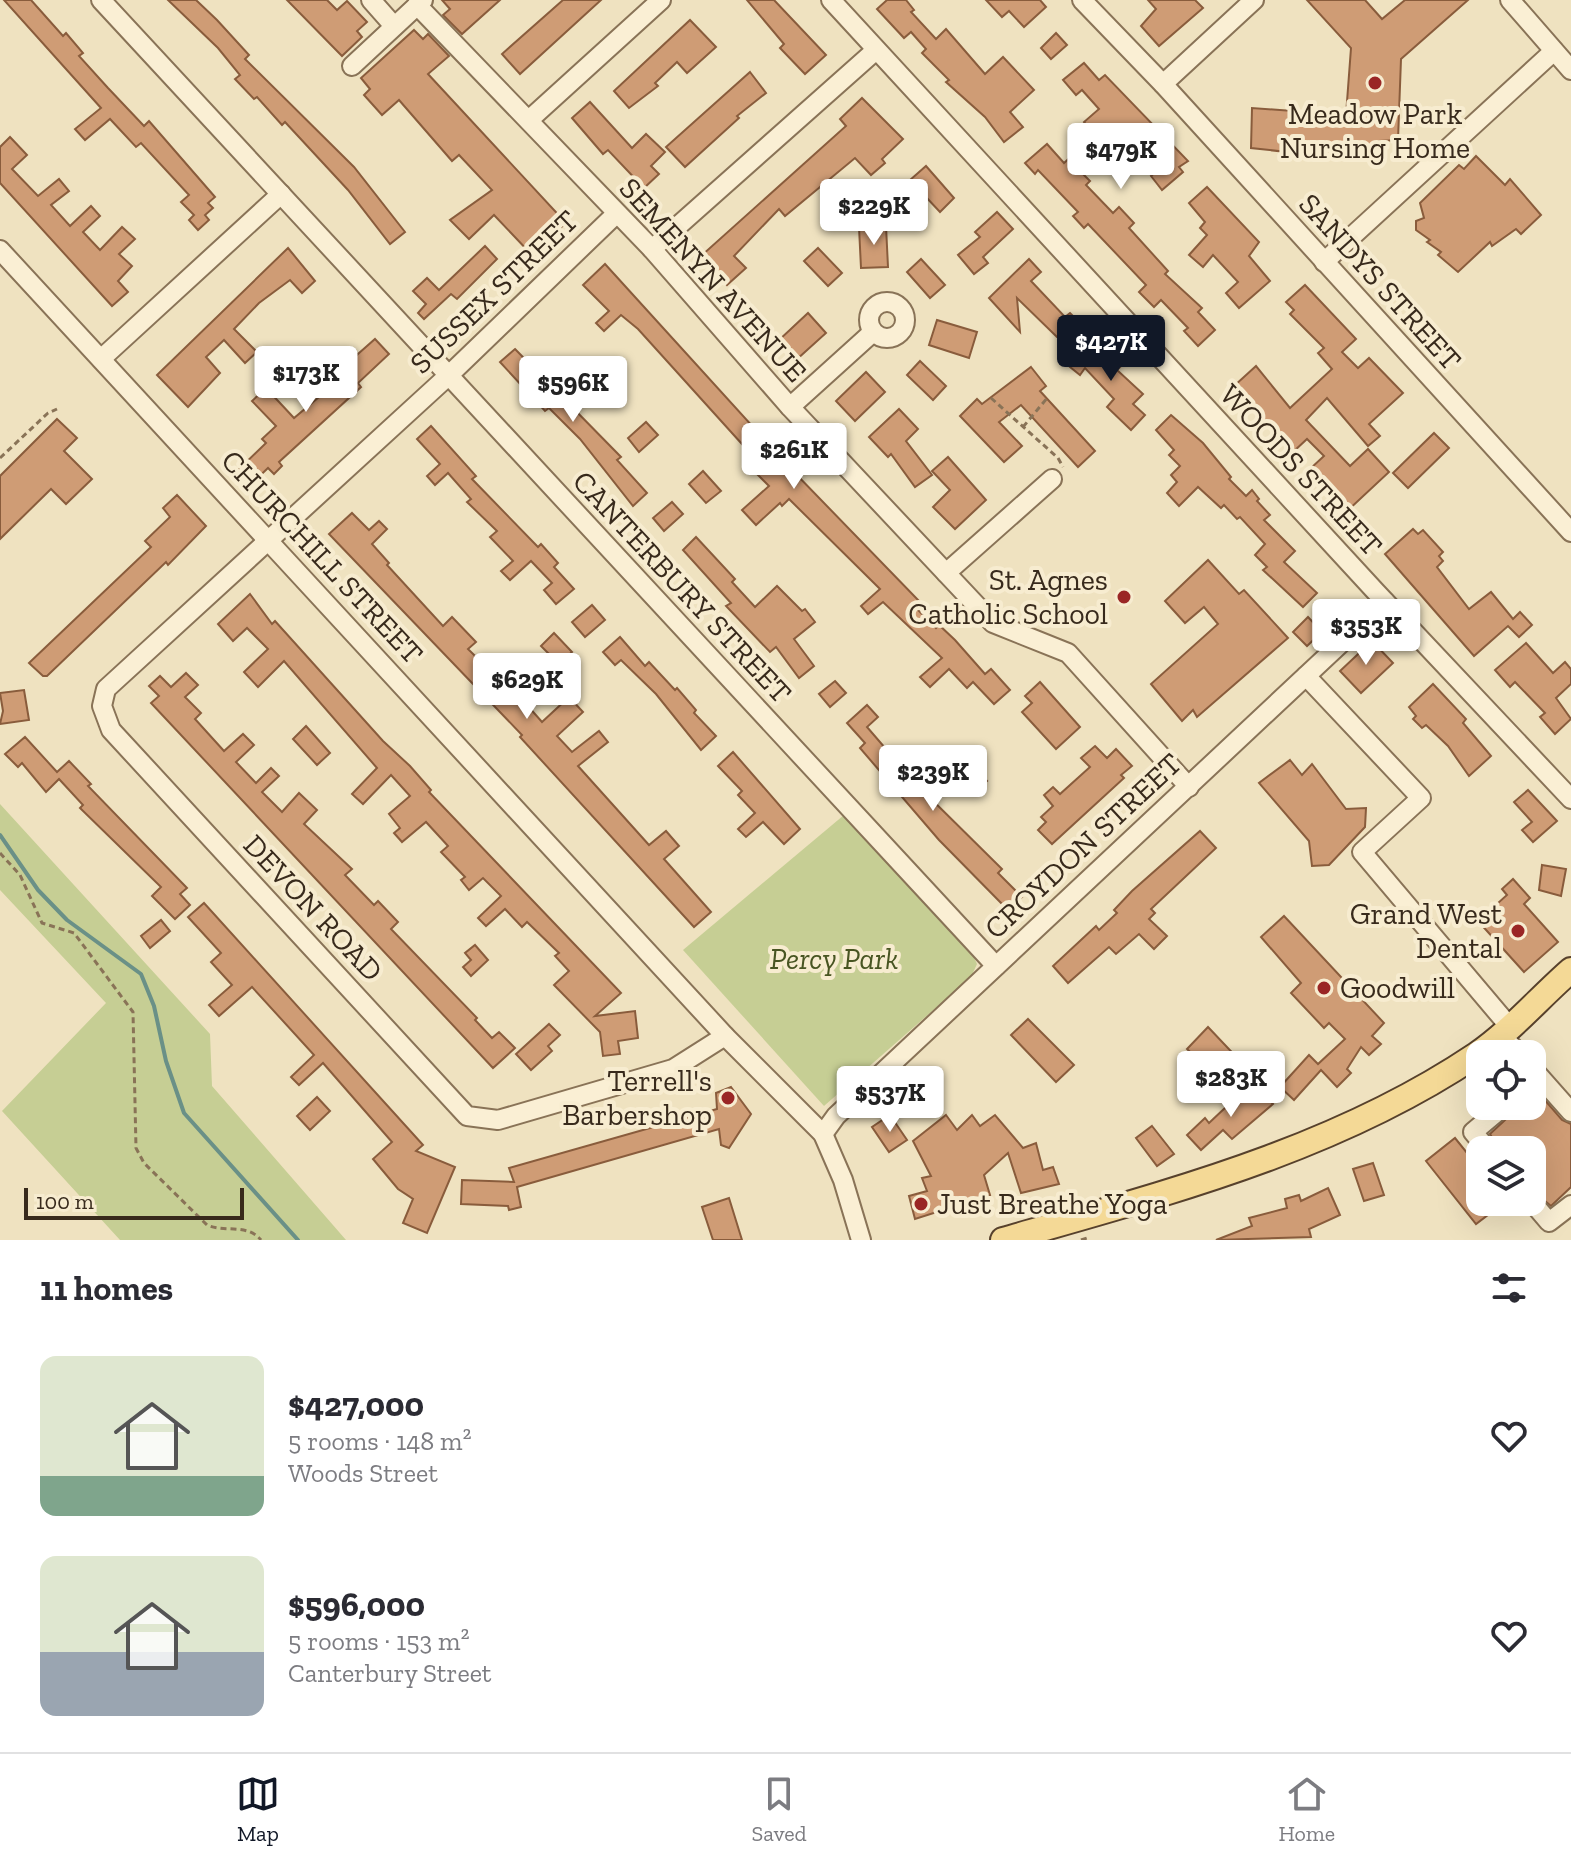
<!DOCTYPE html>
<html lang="en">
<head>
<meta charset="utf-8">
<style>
  body { margin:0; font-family:"Zilla Slab",serif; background:#f7f7f7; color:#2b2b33; height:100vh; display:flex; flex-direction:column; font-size:30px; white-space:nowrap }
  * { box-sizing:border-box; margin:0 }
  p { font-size:26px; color:#7c7c81 }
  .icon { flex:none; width:44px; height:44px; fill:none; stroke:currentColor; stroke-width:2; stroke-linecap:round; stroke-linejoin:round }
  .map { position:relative; height:1240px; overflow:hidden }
  .details { display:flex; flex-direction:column; background:#fff; flex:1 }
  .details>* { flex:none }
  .fabs { position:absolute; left:1466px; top:1040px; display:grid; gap:16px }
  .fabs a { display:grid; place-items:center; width:80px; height:80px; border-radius:16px; background:#fff; box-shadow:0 8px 32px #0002; font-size:40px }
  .scale { position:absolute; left:24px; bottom:20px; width:220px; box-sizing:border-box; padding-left:8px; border:4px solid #382a1c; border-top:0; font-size:22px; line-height:28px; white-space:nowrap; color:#382a1c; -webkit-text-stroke:6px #f7ecd0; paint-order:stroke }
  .price { position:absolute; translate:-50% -68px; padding:0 18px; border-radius:8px; background:#fff; color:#222; font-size:26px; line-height:52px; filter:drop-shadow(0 2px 4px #0008) }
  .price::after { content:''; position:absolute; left:50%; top:48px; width:24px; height:18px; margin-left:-12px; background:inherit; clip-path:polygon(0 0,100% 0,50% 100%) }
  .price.active { background:#111827; color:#fff }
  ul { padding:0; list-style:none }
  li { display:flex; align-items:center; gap:24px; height:200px; padding:0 40px }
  li span { display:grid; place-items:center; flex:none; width:224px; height:160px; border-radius:16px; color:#555 }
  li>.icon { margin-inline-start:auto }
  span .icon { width:96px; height:96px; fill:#fffc; stroke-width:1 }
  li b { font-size:34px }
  h2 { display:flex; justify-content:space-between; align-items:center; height:96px; padding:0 40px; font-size:34px }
  .tabs { display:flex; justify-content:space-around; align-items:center; height:112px; border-top:2px solid #e1e1e2; background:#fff; font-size:22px; color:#7c7c81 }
  .tabs a { display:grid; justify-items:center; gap:4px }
  .tabs .active { color:#111827 }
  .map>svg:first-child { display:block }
  .green { fill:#c6ce94 }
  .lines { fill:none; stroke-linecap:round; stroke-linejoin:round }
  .stream { stroke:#6a9087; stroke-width:4 }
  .building { fill:#cf9c75; stroke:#895c3c; stroke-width:2 }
  .minor-casing { stroke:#897357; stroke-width:22 }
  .major-casing { stroke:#57412c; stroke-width:28 }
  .path { stroke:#897357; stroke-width:3; stroke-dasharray:6 4; stroke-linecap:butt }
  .minor { stroke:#faefd4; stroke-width:18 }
  .major { stroke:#f4d996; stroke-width:24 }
  .poi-dot { fill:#9a2625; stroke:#f7ecd0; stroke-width:3 }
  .labels { text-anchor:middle; stroke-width:8; stroke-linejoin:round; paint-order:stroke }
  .poi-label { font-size:30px; fill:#382a1c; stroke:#f7ecd0; text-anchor:end }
  .street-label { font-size:30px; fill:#382a1c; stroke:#f7ecd0 }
  .park-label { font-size:30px; font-style:italic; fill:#485522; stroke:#f7ecd0 }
</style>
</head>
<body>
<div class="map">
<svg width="1571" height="1240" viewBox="0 0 1571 1240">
  <rect width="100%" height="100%" fill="#efe2c0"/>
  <g class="green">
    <polygon points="0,804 210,1034 212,1086 346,1240 120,1240 2,1111 106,1003 0,890"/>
    <polygon points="844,815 968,945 977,964 971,977 824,1106 683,950"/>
  </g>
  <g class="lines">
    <polyline class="stream" points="0,835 38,890 67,920 141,974 154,1006 166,1061 184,1113 298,1240"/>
  </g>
  <g class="building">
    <polygon points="4,0 31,0 63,36 66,33 83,53 79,56 108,88 144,126 149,121 215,197 208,203 213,208 205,215 209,220 198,230 189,220 194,215 181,202 189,195 141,143 136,147 110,119 85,140 75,129 101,108"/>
    <polygon points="168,0 196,0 217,20 249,55 245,59 354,167 405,232 390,244 348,190 285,122 282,125 257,97 254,99 235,79 240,75 218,48"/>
    <polygon points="287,0 327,0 337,10 347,1 367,22 357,31 362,37 342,56"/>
    <polygon points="442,0 500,0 462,34 443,15 450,9"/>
    <polygon points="563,0 601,0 520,74 502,54"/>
    <polygon points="747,0 774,0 826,55 805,74 780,48 784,44"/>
    <polygon points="887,0 906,0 914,10 911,12 936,39 946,29 985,74 1003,57 1034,90 1010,112 1023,127 1004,142 985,117 946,82 949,80 922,53 926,49 911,32 904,38 877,9"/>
    <polygon points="986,0 1040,0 1046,7 1024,27 1009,11 1002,17"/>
    <polygon points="1148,0 1195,0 1203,8 1159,46 1141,26 1156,9"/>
    <polygon points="1307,0 1365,0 1382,19 1405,0 1468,0 1401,59 1398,140 1379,141 1358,160 1251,148 1252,108 1346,115 1351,48"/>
    <polygon points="690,20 716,47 687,73 677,62 655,83 658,86 629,108 614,91"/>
    <polygon points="414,30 423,39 428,34 449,56 428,74 566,223 531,254 494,215 469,239 450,220 492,190 459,155 452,161 399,100 382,115 364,95 370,89 361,78"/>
    <polygon points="1056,33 1067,45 1051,59 1041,48"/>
    <polygon points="1084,63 1099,80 1105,75 1188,161 1179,167 1183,172 1162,190 1151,176 1166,163 1141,136 1118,156 1106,143 1077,168 1090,181 1086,185 1113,213 1119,207 1134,223 1129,228 1168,271 1165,274 1202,308 1198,312 1215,330 1198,346 1184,331 1188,328 1161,300 1154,307 1139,292 1146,285 1088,224 1084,228 1073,216 1078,212 1038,170 1035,174 1025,163 1047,144 1064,163 1095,135 1084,122 1099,109 1082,90 1076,95 1063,80"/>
    <polygon points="750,72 766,93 737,116 739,118 685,167 666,147"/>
    <polygon points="862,98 903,139 882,159 885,163 871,175 855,158 785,216 779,209 734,256 746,268 727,285 701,256 846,126 840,119"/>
    <polygon points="590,102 632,148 646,134 665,152 651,166 659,174 644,188 608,150 603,154 572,118"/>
    <polygon points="10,137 27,155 12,169 38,196 59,179 69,191 51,205 70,226 91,206 100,216 83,232 100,250 122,227 135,239 119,254 132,266 118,281 128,292 112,306 0,183 0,147"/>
    <polygon points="1476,156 1505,185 1510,179 1541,215 1521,234 1516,229 1492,246 1490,242 1458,272 1438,255 1441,252 1427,242 1430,240 1416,230 1416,221 1424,218 1420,203 1459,165 1464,169"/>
    <polygon points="926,166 954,198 940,212 910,180"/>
    <polygon points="1207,187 1259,242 1249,256 1270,281 1239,308 1226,293 1238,282 1213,255 1203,267 1189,255 1207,235 1200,228 1205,222 1189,203"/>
    <polygon points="997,212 1013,229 983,257 988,263 974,274 958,255 980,237 975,232"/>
    <polygon points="886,226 888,267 861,268 859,227"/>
    <polygon points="485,246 497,259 457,299 451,294 424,319 418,313 426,304 413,291 427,278 439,290"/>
    <polygon points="288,248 315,281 302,293 290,280 259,303 234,329 257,352 245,363 224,340 206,357 220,373 188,407 157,375"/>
    <polygon points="818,248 842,273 828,286 804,261"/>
    <polygon points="921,259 945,285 930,298 907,272"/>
    <polygon points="1029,259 1041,272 1031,281 1065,317 1070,313 1078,321 1061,337 1057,337 1017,298 1020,332 989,298"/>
    <polygon points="605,264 793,471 920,602 915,607 936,628 939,625 955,640 985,674 991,669 1010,690 994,704 973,682 967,688 949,669 930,687 920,677 942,658 883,602 868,614 861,606 880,589 789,499 782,506 780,503 756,525 742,510 769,486 753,470 760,464 638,329 621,315 604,331 596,323 609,311 583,285"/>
    <polygon points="1305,285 1356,339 1342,352 1358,368 1369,358 1403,393 1369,424 1380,436 1368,446 1327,398 1306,420 1350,466 1368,449 1389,472 1345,513 1324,490 1328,487 1311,468 1324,456 1307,439 1292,453 1234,386 1256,366 1290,408 1332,369 1318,353 1324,348 1290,314 1294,310 1286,302"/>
    <polygon points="808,313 826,333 796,360 778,341"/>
    <polygon points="937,320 977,332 969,358 929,345"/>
    <polygon points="375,339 389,354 358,383 361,387 279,462 282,466 274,474 268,468 248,487 235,473 266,443 262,439 276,426 252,401 266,388 294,418 338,381 333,376"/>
    <polygon points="1083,343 1106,360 1115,351 1125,362 1117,370 1143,394 1133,404 1145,415 1131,430 1107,407 1114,399 1085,368 1080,375 1070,367"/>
    <polygon points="515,349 621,457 617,460 647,493 633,506 580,439 549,408 545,411 500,362"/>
    <polygon points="920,361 946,386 933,400 907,375"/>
    <polygon points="1031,367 1046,386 1040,391 1095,451 1078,467 1021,405 999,422 1022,446 1004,462 960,416 977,399 982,404"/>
    <polygon points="866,372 885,392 855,421 836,401"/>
    <polygon points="899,409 918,429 906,441 932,475 915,487 891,454 888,457 869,437"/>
    <polygon points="1171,415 1203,443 1231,477 1229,479 1246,496 1252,490 1259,499 1257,501 1270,515 1264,520 1295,551 1284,562 1317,593 1303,607 1263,570 1267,567 1255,555 1265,544 1240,517 1237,519 1224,505 1221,508 1198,487 1179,506 1167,493 1177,482 1171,475 1180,466 1169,455 1174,450 1156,430"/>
    <polygon points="57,419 77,438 64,451 92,479 66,504 51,489 0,539 0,476"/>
    <polygon points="646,422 658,435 639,452 628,438"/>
    <polygon points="431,426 476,476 472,479 538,547 541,544 558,563 554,567 574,589 556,604 544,590 552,583 531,561 510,580 501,571 513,561 490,537 497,531 467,502 471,499 448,473 435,485 427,476 440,464 417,439"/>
    <polygon points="1434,433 1449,448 1408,488 1393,473"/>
    <polygon points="948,457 986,500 955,529 933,507 950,490 932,471"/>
    <polygon points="703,471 721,491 706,503 689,484"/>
    <polygon points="177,495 206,526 168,565 166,562 47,676 43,676 29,663 151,547 145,541 170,517 163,508"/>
    <polygon points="672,502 683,514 664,531 653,518"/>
    <polygon points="352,513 369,530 379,521 387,529 372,544 389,563 387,565 443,626 452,617 476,642 468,649 516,696 523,690 532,700 527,705 542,722 569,697 583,712 557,736 572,752 599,731 608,742 578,766 649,845 666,831 679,846 664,859 711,912 694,927 520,737 522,735 329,534"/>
    <polygon points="1413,529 1418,534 1423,530 1443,552 1439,556 1443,561 1437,567 1469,609 1491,592 1513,619 1520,612 1532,625 1519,637 1508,626 1474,656 1385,554"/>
    <polygon points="696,537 735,579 732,582 755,607 777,586 802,611 805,609 815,622 794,639 814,666 799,678 776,647 770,652 726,606 731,603 683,550"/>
    <polygon points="1208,560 1239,594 1244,590 1288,638 1197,717 1193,710 1182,721 1151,684 1218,624 1204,607 1185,623 1165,601"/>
    <polygon points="250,594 272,624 275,621 383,741 410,766 431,790 429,792 621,993 595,1016 635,1011 638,1038 618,1041 620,1054 603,1056 600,1032 554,985 569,971 555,956 559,953 527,922 522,927 505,909 486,926 478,918 501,896 483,878 469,890 461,880 465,877 441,852 448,846 426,822 402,842 394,833 400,828 389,814 410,796 391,775 363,804 352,794 377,768 284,661 258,687 244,672 268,649 247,628 233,641 218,624"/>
    <polygon points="592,605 605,620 585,637 572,622"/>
    <polygon points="1308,617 1322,632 1307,646 1293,632"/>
    <polygon points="554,633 572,652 559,664 541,646"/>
    <polygon points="620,637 645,666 649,662 675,690 677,688 696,710 694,713 716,736 701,750 656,694 621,660 615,665 603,652"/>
    <polygon points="1372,641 1393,663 1361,693 1340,671"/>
    <polygon points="1526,643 1553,673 1565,662 1571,669 1571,684 1556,698 1571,719 1555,734 1540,717 1545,713 1515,682 1510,687 1495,670"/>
    <polygon points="186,673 198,685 185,697 201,713 195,719 224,751 243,734 254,745 236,762 256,783 271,768 279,776 262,792 282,812 299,793 317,810 304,824 352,869 345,875 374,905 378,901 398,922 391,929 477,1018 475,1020 492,1038 499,1032 515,1048 493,1068 151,703 159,696 149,686 160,676 171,687"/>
    <polygon points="835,681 846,693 830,707 819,694"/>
    <polygon points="1040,682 1080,727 1056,749 1022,712 1032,703 1025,696"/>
    <polygon points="1433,684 1466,719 1463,723 1491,756 1469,776 1448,746 1426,725 1422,728 1413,719 1416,716 1409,707"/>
    <polygon points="24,690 29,720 0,724 3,711 0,693"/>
    <polygon points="867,705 878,717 867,727 898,763 902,759 918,777 913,781 1002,869 998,873 1022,897 1008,910 939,840 860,748 865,743 847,723"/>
    <polygon points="306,726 330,753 317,765 293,739"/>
    <polygon points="25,737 57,772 69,761 91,784 88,786 187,888 180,894 190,905 175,919 152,896 161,887 80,808 83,805 59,779 46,792 22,763 18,767 5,754"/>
    <polygon points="1095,746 1107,758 1116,749 1132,766 1121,775 1124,778 1052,844 1038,830 1046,822 1041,817 1053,806 1044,795 1053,787 1060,794 1090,767 1081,758"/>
    <polygon points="733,752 800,829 784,844 763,822 746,837 738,829 755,813 738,795 742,791 718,766"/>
    <polygon points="1290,760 1302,775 1312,764 1346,809 1366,808 1365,827 1329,865 1312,866 1309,841 1259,783"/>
    <polygon points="970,763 987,781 973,794 956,776"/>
    <polygon points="1528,790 1557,821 1533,842 1522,830 1532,822 1514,802"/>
    <polygon points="1200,831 1216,848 1151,909 1155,913 1149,919 1167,936 1154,949 1139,934 1116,954 1109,947 1068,983 1053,966 1096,926 1099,930 1117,913 1114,910 1132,891"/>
    <polygon points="1542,865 1566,869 1561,896 1539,890"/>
    <polygon points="1513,879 1530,898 1524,904 1558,942 1524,972 1478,921 1507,895 1502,889"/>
    <polygon points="204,903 423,1145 416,1151 455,1167 427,1233 403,1223 413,1199 398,1189 373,1159 392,1142 323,1063 299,1085 291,1077 314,1055 252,987 219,1016 209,1005 232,985 211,962 221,953 188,917"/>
    <polygon points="1284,916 1384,1023 1372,1036 1381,1044 1369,1055 1361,1047 1347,1069 1351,1073 1337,1087 1321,1070 1294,1100 1280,1087 1309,1055 1318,1064 1345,1039 1329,1023 1324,1028 1291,993 1301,983 1261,937"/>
    <polygon points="161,920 170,931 150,948 141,936"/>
    <polygon points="475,945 488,960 471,976 463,967 471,960 465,953"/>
    <polygon points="1028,1019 1074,1065 1056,1082 1011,1035"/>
    <polygon points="549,1024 560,1035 548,1046 552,1051 531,1070 516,1054"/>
    <polygon points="1208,1027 1244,1065 1225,1085 1187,1049"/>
    <polygon points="731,1087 751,1114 729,1148 721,1145 719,1129 517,1187 521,1207 509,1210 508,1206 461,1204 462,1180 514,1182 509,1168 717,1109 716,1093"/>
    <polygon points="1260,1090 1273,1104 1232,1139 1223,1130 1201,1150 1187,1135 1205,1118 1209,1123 1243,1091 1250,1099"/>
    <polygon points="1537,1091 1562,1120 1571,1124 1571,1187 1551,1206 1532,1190 1532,1150 1500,1150 1490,1134 1520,1106 1532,1106 1532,1095"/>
    <polygon points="317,1097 330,1111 310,1130 297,1116"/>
    <polygon points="890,1115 907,1140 889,1152 872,1127"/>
    <polygon points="946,1115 957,1130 972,1115 980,1126 995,1115 1023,1148 1036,1143 1043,1170 1053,1167 1059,1184 1021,1193 1008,1153 984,1175 990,1195 915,1219 909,1196 927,1191 922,1178 931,1176 913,1141"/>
    <polygon points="1152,1126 1174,1154 1157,1166 1136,1138"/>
    <polygon points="1455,1138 1480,1169 1480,1202 1505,1202 1476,1224 1426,1161"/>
    <polygon points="1373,1163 1384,1195 1364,1201 1353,1169"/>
    <polygon points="1328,1188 1340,1215 1309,1229 1311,1237 1216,1240 1252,1226 1249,1218 1287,1208 1285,1199 1299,1195 1301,1201"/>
    <polygon points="729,1198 742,1240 713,1240 702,1207"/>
  </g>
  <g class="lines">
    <defs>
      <g id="minor">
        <polyline points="101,0 996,966"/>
        <polyline points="371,0 394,26"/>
        <polyline points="831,0 1376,592 1571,799"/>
        <polyline points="1082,0 1163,84 1571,532"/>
        <polyline points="1510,0 1571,70"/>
        <polyline points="417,5 652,249 790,407 993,623 1068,653 1189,787"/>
        <polyline points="352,66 423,0"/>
        <polyline points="1163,84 1254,0"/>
        <polyline points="530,119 661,0"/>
        <polyline points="616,214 448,376 106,689 102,706 111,730 467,1116 498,1120 673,1069 725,1036"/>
        <polyline points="652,249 876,50"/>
        <polyline points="0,250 725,1036 823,1134 843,1180 861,1240"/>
        <polyline points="1324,262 1554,51"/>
        <circle cx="887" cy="320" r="18"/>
        <polyline points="101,359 281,194"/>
        <polyline points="790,407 873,332"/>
        <polyline points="946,573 1052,479"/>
        <polyline points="1306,676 1421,798 1362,852 1509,1026"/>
        <polyline points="1499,1034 1520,1054"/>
        <polyline points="1532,1068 1571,1112"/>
        <polyline points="823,1134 836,1116 1385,602"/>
        <polyline points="1488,1150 1473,1132 1504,1106"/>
        <polyline points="1532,1202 1549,1222 1571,1205"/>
      </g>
      <path id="major" d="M 1003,1240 C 1166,1193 1333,1151 1476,1055 C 1510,1032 1540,997 1571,970"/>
    </defs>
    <use href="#minor" class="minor-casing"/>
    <use href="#major" class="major-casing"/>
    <g class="path">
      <polyline points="991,398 1058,458 1063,467"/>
      <polyline points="1023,427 1048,397"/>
      <polyline points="0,458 48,413 57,409"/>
      <path d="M 0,853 L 20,875 L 42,923 L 74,933 L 133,1012 L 136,1148 L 144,1163 L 207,1225 C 225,1233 247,1223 261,1240"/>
      <polyline points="1081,1240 1087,1238"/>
    </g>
    <use href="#minor" class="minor"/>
    <use href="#major" class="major"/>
  </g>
  <g class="poi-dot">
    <circle cx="1375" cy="83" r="8"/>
    <circle cx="1124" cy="597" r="8"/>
    <circle cx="1518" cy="931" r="8"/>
    <circle cx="1324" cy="988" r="8"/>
    <circle cx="728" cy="1098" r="8"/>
    <circle cx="921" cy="1204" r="8"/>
  </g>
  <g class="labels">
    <g class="poi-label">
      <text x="1375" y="124" text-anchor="middle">Meadow Park<tspan x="1375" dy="34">Nursing Home</tspan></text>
      <text x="1108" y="590">St. Agnes<tspan x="1108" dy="34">Catholic School</tspan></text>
      <text x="1502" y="924">Grand West<tspan x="1502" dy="34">Dental</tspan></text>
      <text x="1340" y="998" text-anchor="start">Goodwill</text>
      <text x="712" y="1091">Terrell's<tspan x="712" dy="34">Barbershop</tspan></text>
      <text x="937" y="1214" text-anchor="start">Just Breathe Yoga</text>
    </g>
    <g class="street-label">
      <text transform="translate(713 280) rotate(48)" y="10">SEMENYN AVENUE</text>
      <text transform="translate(1380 282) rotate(48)" y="10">SANDYS STREET</text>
      <text transform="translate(494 292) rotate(-44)" y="10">SUSSEX STREET</text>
      <text transform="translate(1301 470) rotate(47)" y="10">WOODS STREET</text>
      <text transform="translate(322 557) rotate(47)" y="10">CHURCHILL STREET</text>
      <text transform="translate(682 587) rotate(47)" y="10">CANTERBURY STREET</text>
      <text transform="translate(1083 846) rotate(-43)" y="10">CROYDON STREET</text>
      <text transform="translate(313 908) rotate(47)" y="10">DEVON ROAD</text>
    </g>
    <g class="park-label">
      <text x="834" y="969">Percy Park</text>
    </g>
  </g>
</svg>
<div class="fabs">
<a><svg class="icon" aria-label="locate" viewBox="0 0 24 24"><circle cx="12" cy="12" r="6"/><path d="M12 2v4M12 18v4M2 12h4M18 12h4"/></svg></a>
<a><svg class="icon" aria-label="layers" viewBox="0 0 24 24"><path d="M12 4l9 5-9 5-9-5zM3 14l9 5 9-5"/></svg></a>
</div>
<div class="scale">100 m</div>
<b class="price" style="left:1121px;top:191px">$479K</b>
<b class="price" style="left:874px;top:247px">$229K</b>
<b class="price active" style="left:1111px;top:383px">$427K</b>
<b class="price" style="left:306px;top:414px">$173K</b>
<b class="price" style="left:573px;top:424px">$596K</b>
<b class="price" style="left:794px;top:491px">$261K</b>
<b class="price" style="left:1366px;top:667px">$353K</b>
<b class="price" style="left:527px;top:721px">$629K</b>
<b class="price" style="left:933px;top:813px">$239K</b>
<b class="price" style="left:1231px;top:1119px">$283K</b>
<b class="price" style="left:890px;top:1134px">$537K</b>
</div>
<section class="details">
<h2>11 homes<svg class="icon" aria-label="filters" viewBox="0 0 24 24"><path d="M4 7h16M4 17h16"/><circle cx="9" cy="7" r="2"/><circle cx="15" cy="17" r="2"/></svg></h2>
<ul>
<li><span style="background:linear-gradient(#dfe7d0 75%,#7fa58c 0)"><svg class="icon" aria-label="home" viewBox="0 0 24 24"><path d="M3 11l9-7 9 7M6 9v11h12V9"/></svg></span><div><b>$427,000</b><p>5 rooms · 148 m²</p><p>Woods Street</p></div><svg class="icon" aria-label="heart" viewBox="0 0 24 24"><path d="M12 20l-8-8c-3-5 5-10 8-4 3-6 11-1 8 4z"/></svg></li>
<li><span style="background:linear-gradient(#dfe7d0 60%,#9aa5b1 0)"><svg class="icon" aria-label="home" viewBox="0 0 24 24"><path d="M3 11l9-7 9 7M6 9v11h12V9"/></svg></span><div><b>$596,000</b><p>5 rooms · 153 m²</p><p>Canterbury Street</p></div><svg class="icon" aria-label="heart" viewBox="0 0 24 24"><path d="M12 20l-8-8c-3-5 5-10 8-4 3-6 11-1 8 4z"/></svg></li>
</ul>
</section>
<nav class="tabs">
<a class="active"><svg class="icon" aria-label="map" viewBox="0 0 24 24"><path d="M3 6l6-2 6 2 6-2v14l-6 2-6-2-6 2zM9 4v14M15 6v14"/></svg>Map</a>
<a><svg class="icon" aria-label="saved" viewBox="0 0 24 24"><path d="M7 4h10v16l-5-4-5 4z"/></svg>Saved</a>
<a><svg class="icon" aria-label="home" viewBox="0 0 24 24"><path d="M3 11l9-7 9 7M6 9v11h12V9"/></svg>Home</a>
</nav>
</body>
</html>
